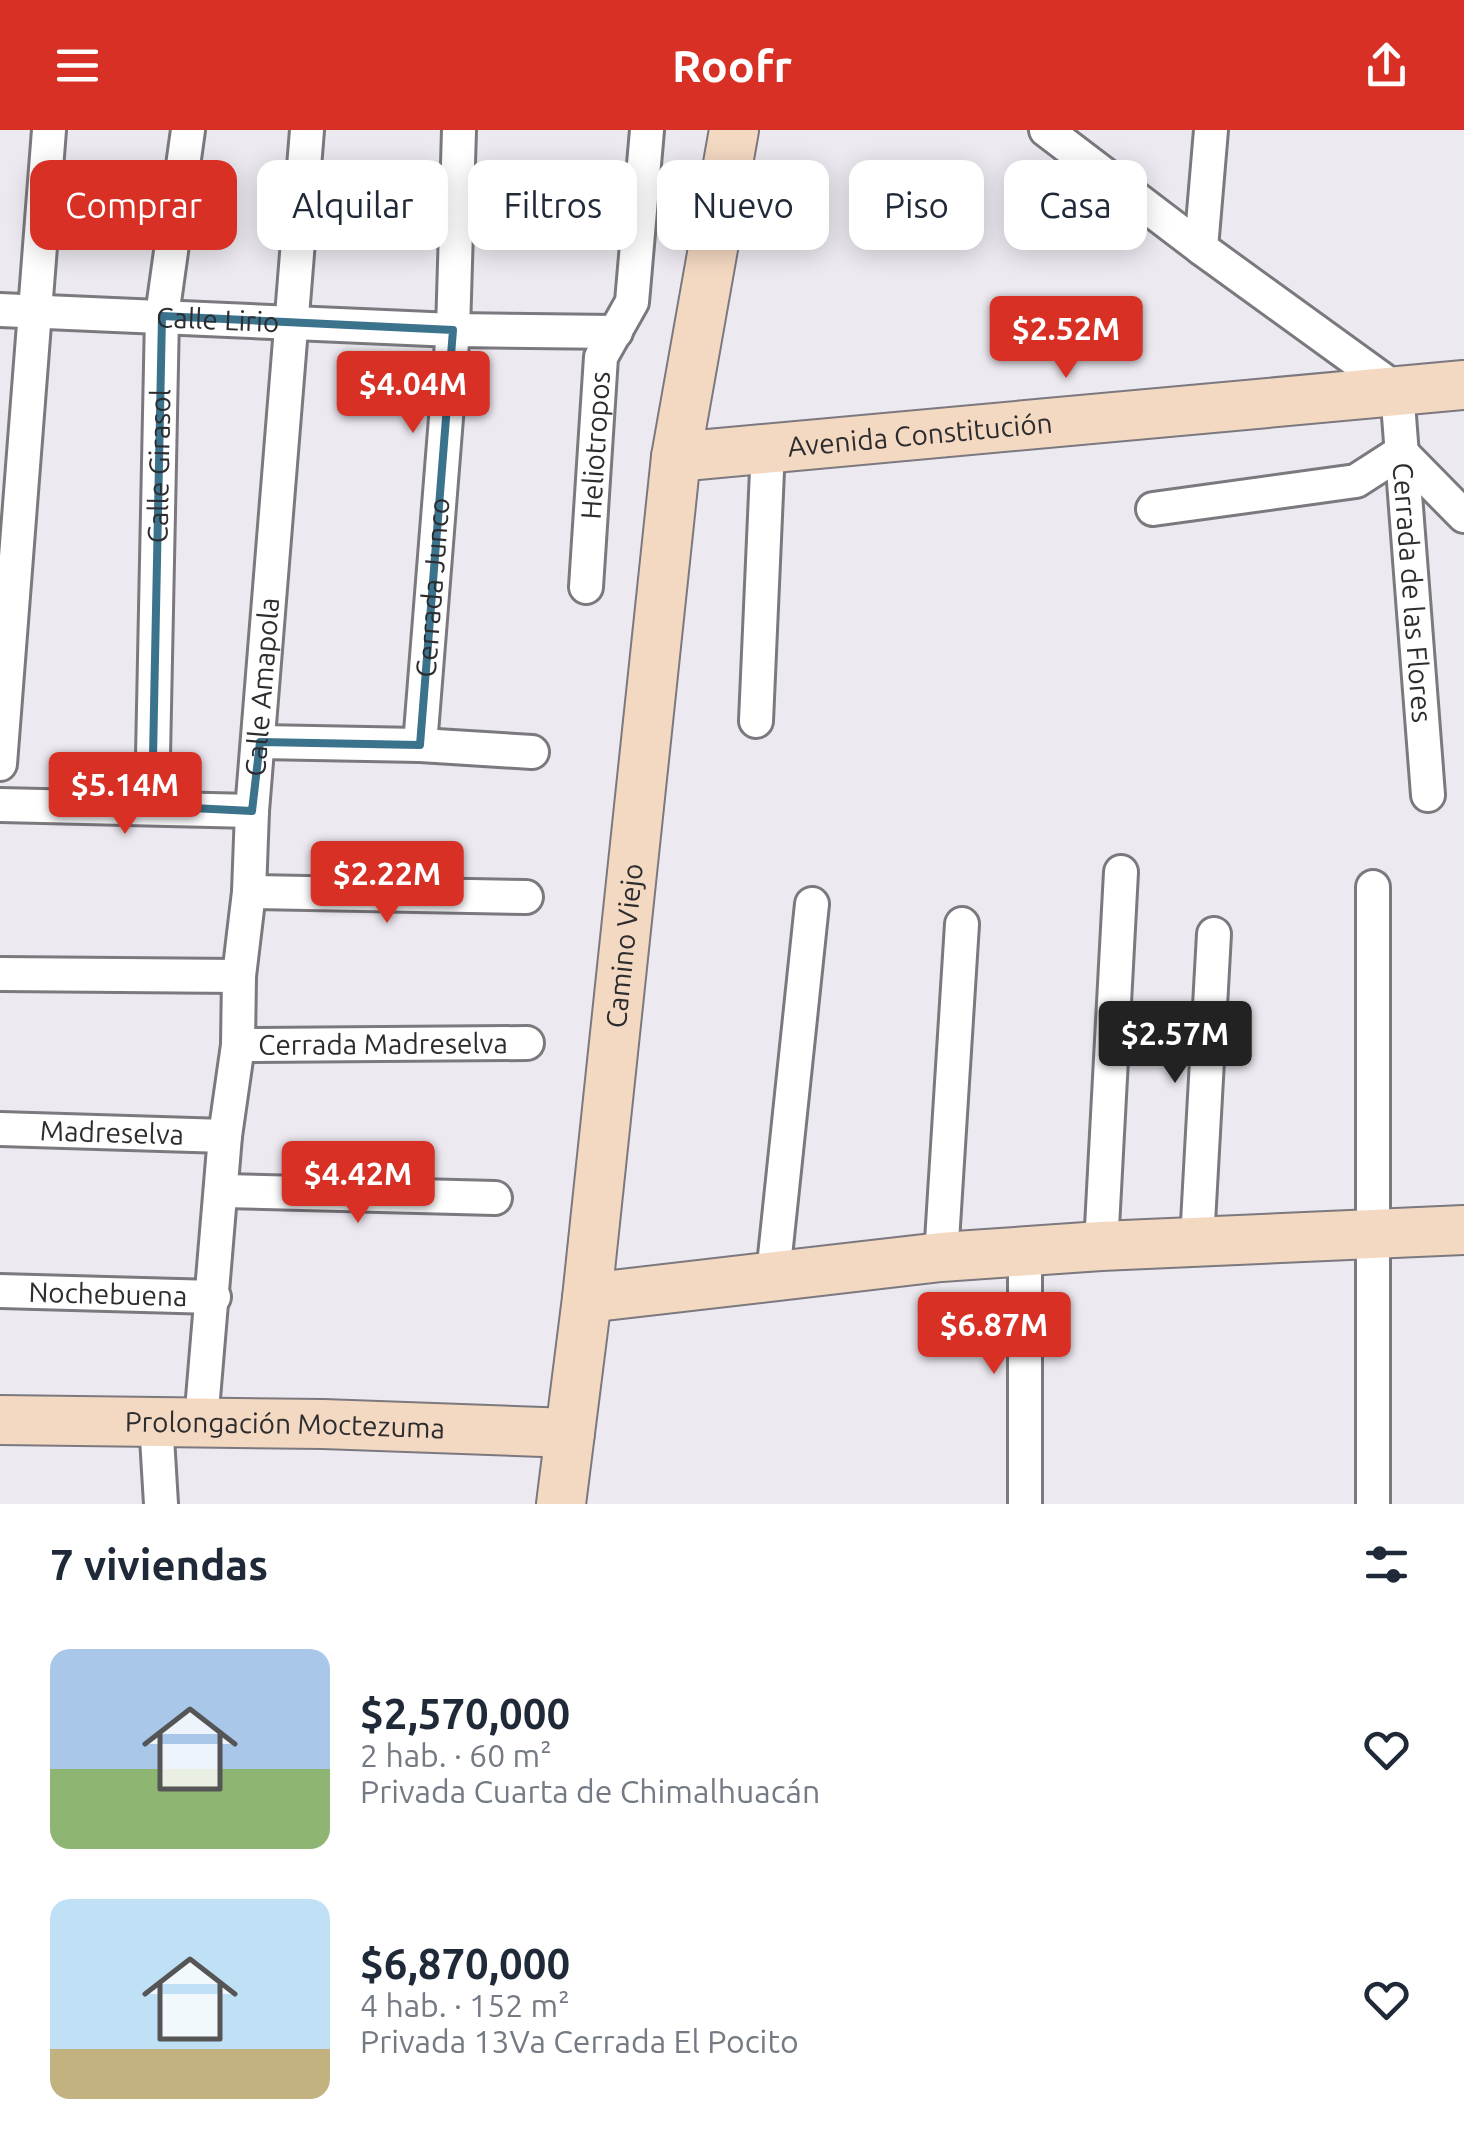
<!DOCTYPE html>
<html lang="es">
<head>
<meta charset="utf-8">
<style>
  body { margin:0; font-family:Ubuntu,sans-serif; background:#f6f6f7; color:#1f2937; height:100vh; display:flex; flex-direction:column; font-size:38px; white-space:nowrap }
  * { box-sizing:border-box; margin:0 }
  p { font-size:32px; color:#747a83 }
  .icon { flex:none; width:55px; height:55px; fill:none; stroke:currentColor; stroke-width:2; stroke-linecap:round; stroke-linejoin:round }
  .map { position:relative; height:1374px; overflow:hidden }
  .sheet { display:flex; flex-direction:column; background:#fff; flex:1 }
  .sheet>* { flex:none }
  .top-card { position:absolute; left:30px; top:30px; width:1405px; height:90px; display:flex; gap:20px }
  .price { position:absolute; translate:-50% -85px; padding:0 22px; border-radius:10px; background:#d93025; color:#fff; font-size:32px; line-height:65px; filter:drop-shadow(0 2px 5px #0008) }
  .price::after { content:''; position:absolute; left:50%; top:60px; width:30px; height:22px; margin-left:-15px; background:inherit; clip-path:polygon(0 0,100% 0,50% 100%) }
  .price.on { background:#222; color:#fff }
  ul { padding:0; list-style:none }
  li { display:flex; align-items:center; gap:30px; height:250px; padding:0 50px }
  li span { display:grid; place-items:center; flex:none; width:280px; height:200px; border-radius:20px; color:#555 }
  li>.icon { margin-inline-start:auto }
  span .icon { width:120px; height:120px; fill:#fffc; stroke-width:1 }
  li b { font-size:42px }
  h2 { display:flex; justify-content:space-between; align-items:center; height:120px; padding:0 50px; font-size:42px }
  .chip { padding:0 35px; border-radius:20px; background:#fff; box-shadow:0 5px 25px #0003; font-size:35px; line-height:90px }
  .chip.on { background:#d93025; color:#fff }
  header { display:flex; justify-content:space-between; align-items:center; height:130px; padding:0 50px; background:#d93025; color:#fff; font-size:45px; font-weight:700 }
  .map>svg:first-child { display:block }
  .lines { fill:none; stroke-linecap:round; stroke-linejoin:round }
  .minor-casing { stroke:#7b787e; stroke-width:38 }
  .secondary-casing { stroke:#7b787e; stroke-width:52 }
  .minor { stroke:#fff; stroke-width:32 }
  .secondary { stroke:#f4d9c2; stroke-width:48 }
  .marked { fill:none; stroke:#3b738d; stroke-width:8; stroke-linejoin:round }
  .labels { text-anchor:middle; stroke-width:9; stroke-linejoin:round; paint-order:stroke }
  .street-label { font-size:28px; fill:#2d2c2f; stroke:#ece9f0 }
</style>
</head>
<body>
<header><svg class="icon" aria-label="menu" viewBox="0 0 24 24"><path d="M4 6h16M4 12h16M4 18h16"/></svg>Roofr<svg class="icon" aria-label="share" viewBox="0 0 24 24"><path d="M12 15V3M7 8l5-5 5 5M5 13v7h14v-7"/></svg></header>
<div class="map">
<svg width="1464" height="1374" viewBox="0 0 1464 1374">
  <rect width="100%" height="100%" fill="#ece9f0"/>
  <g class="lines">
    <defs>
      <g id="minor">
        <path id="s1" d="M 1046,0 L 1201,118 L 1397,260 L 1428,665"/>
        <polyline points="1201,118 1211,0"/>
        <path id="s2" d="M 0,180 L 453,200 L 616,202"/>
        <polyline points="1153,379 1356,351 1401,322 1464,386"/>
        <path id="s3" d="M 586,457 L 601,227 L 632,172 L 647,0"/>
        <polyline points="756,591 768,318"/>
        <polyline points="260,612 420,615 532,622"/>
        <path id="s4" d="M 420,615 L 453,200 L 459,0"/>
        <polyline points="0,634 49,0"/>
        <polyline points="0,675 252,681"/>
        <path id="s5" d="M 152,676 L 162,186 L 188,0"/>
        <polyline points="1373,757 1373,1374"/>
        <polyline points="249,762 526,767"/>
        <polyline points="0,844 239,846"/>
        <path id="s6" d="M 238,915 L 527,913"/>
        <path id="s7" d="M 0,999 L 225,1006"/>
        <polyline points="223,1061 495,1068"/>
        <polyline points="1197,1111 1214,804"/>
        <polyline points="1101,1116 1121,742"/>
        <polyline points="941,1127 962,794"/>
        <polyline points="773,1145 812,774"/>
        <path id="s8" d="M 0,1161 L 214,1167"/>
        <polyline points="156,1291 161,1374"/>
        <path id="s9" d="M 201,1292 L 225,1006 L 238,915 L 239,846 L 249,762 L 252,681 L 307,0"/>
        <polyline points="1025,1374 1025,1121"/>
      </g>
      <g id="secondary">
        <path id="s10" d="M 676,327 L 1464,255"/>
        <polyline points="587,1168 941,1127 1101,1116 1464,1100"/>
        <path id="s11" d="M 0,1290 L 323,1294 L 570,1303"/>
        <path id="s12" d="M 561,1374 L 587,1168 L 676,327 L 734,0"/>
      </g>
    </defs>
    <use href="#minor" class="minor-casing"/>
    <use href="#secondary" class="secondary-casing"/>
    <use href="#minor" class="minor"/>
    <use href="#secondary" class="secondary"/>
  </g>
  <path class="marked" d="M 162,186 L 453,200 L 420,615 L 260,612 L 252,681 L 152,676 Z"/>
  <g class="labels">
    <g class="street-label">
      <text dy="10" stroke="none"><textPath href="#s2" startOffset="218">Calle Lirio</textPath></text>
      <text dy="10" stroke="none"><textPath href="#s10" startOffset="245">Avenida Constitución</textPath></text>
      <text dy="10" stroke="none"><textPath href="#s3" startOffset="142">Heliotropos</textPath></text>
      <text dy="10" stroke="none"><textPath href="#s5" startOffset="340">Calle Girasol</textPath></text>
      <text dy="10" stroke="none"><textPath href="#s4" startOffset="158">Cerrada Junco</textPath></text>
      <text dy="10" stroke="none"><textPath href="#s1" startOffset="640">Cerrada de las Flores</textPath></text>
      <text dy="10" stroke="none"><textPath href="#s9" startOffset="738">Calle Amapola</textPath></text>
      <text dy="10" stroke="none"><textPath href="#s12" startOffset="562">Camino Viejo</textPath></text>
      <text dy="10" stroke="none"><textPath href="#s6" startOffset="145">Cerrada Madreselva</textPath></text>
      <text dy="10" stroke="none"><textPath href="#s7" startOffset="112">Madreselva</textPath></text>
      <text dy="10" stroke="none"><textPath href="#s8" startOffset="108">Nochebuena</textPath></text>
      <text dy="10" stroke="none"><textPath href="#s11" startOffset="285">Prolongación Moctezuma</textPath></text>
    </g>
  </g>
</svg>
<b class="price" style="left:1066px;top:251px">$2.52M</b>
<b class="price" style="left:413px;top:306px">$4.04M</b>
<b class="price" style="left:125px;top:707px">$5.14M</b>
<b class="price" style="left:387px;top:796px">$2.22M</b>
<b class="price on" style="left:1175px;top:956px">$2.57M</b>
<b class="price" style="left:358px;top:1096px">$4.42M</b>
<b class="price" style="left:994px;top:1247px">$6.87M</b>
<div class="top-card">
<a class="chip on">Comprar</a>
<a class="chip">Alquilar</a>
<a class="chip">Filtros</a>
<a class="chip">Nuevo</a>
<a class="chip">Piso</a>
<a class="chip">Casa</a>
</div>
</div>
<section class="sheet">
<h2>7 viviendas<svg class="icon" aria-label="filters" viewBox="0 0 24 24"><path d="M4 7h16M4 17h16"/><circle cx="9" cy="7" r="2"/><circle cx="15" cy="17" r="2"/></svg></h2>
<ul>
<li><span style="background:linear-gradient(#a9c7e8 60%,#8fb573 0)"><svg class="icon" aria-label="home" viewBox="0 0 24 24"><path d="M3 11l9-7 9 7M6 9v11h12V9"/></svg></span><div><b>$2,570,000</b><p>2 hab. · 60 m²</p><p>Privada Cuarta de Chimalhuacán</p></div><svg class="icon" aria-label="heart" viewBox="0 0 24 24"><path d="M12 20l-8-8c-3-5 5-10 8-4 3-6 11-1 8 4z"/></svg></li>
<li><span style="background:linear-gradient(#bfe0f5 75%,#c2b280 0)"><svg class="icon" aria-label="home" viewBox="0 0 24 24"><path d="M3 11l9-7 9 7M6 9v11h12V9"/></svg></span><div><b>$6,870,000</b><p>4 hab. · 152 m²</p><p>Privada 13Va Cerrada El Pocito</p></div><svg class="icon" aria-label="heart" viewBox="0 0 24 24"><path d="M12 20l-8-8c-3-5 5-10 8-4 3-6 11-1 8 4z"/></svg></li>
</ul>
</section>
</body>
</html>
